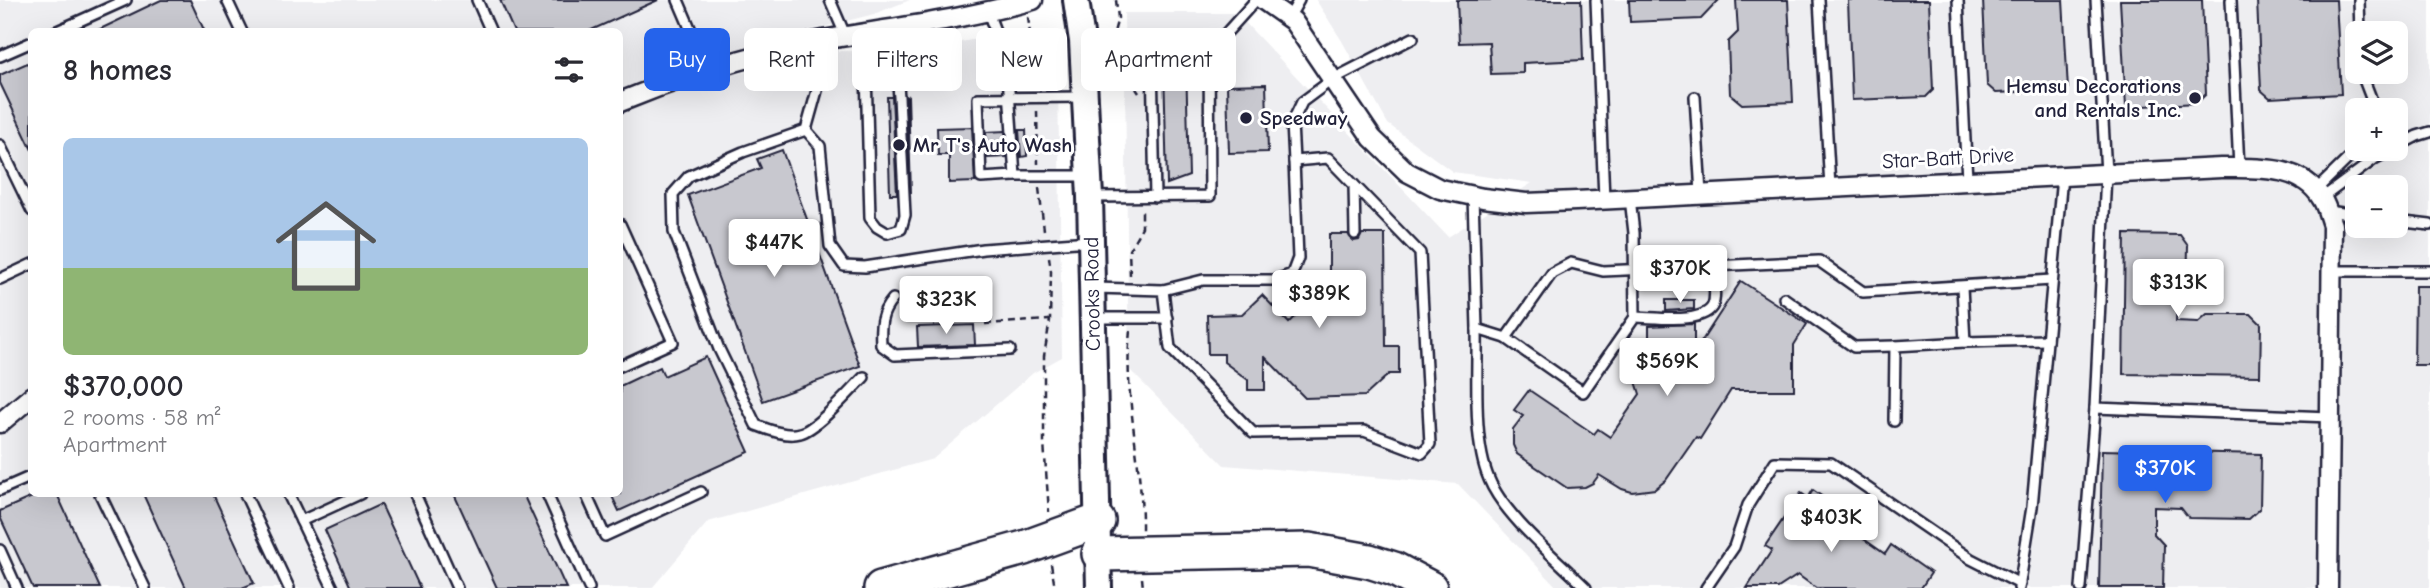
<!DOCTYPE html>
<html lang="en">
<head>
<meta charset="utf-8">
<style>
  body { margin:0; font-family:"Comic Neue",sans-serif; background:#f2f2f3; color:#2b2b33; height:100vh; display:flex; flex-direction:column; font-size:26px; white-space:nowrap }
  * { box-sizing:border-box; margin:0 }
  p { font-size:23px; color:#7c7c81 }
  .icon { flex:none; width:38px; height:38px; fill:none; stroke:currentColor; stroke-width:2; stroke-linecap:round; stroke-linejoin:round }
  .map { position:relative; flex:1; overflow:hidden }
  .drawer { position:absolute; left:28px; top:28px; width:595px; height:469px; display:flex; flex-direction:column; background:#fff; border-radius:10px; box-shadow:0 7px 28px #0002 }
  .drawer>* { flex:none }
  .top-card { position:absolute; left:644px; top:28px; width:665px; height:63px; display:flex; gap:14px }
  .tools { position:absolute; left:2345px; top:21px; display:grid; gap:14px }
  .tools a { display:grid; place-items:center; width:63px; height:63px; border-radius:10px; background:#fff; box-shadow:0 7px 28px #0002; font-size:35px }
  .price { position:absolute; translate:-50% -60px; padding:0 16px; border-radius:7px; background:#fff; color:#222; font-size:23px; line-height:46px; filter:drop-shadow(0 2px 4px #0008) }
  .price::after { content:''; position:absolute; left:50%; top:42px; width:21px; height:16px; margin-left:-10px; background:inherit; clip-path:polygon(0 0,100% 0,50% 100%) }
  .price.on { background:#2563eb; color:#fff }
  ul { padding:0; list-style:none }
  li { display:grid; align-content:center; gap:14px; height:371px; padding:0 35px }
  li+li { border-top:2px solid #e1e1e2 }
  li span { display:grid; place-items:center; height:217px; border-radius:10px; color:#555 }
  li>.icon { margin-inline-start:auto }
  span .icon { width:126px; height:126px; fill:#fffc; stroke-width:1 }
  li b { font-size:30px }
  h2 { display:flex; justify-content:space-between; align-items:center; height:84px; padding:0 35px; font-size:30px }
  .chip { padding:0 24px; border-radius:10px; background:#fff; box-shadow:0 7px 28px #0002; font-size:24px; line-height:63px }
  .chip.on { background:#2563eb; color:#fff }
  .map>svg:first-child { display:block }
  .built { fill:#eeeef1; fill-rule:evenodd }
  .building { fill:#c8c8cf; stroke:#22223b; stroke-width:2 }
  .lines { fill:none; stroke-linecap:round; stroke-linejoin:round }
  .service-casing { stroke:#22223b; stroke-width:14 }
  .minor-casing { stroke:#22223b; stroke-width:23 }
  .secondary-casing { stroke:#22223b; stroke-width:30 }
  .motorway-casing { stroke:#22223b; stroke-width:38 }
  .path { stroke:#22223b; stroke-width:2.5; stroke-dasharray:7 5; stroke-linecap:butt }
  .service { stroke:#fff; stroke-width:9 }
  .minor { stroke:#fff; stroke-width:18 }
  .secondary { stroke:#fff; stroke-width:24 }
  .motorway { stroke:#fff; stroke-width:33 }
  .poi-dot { fill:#22223b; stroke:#fff; stroke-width:2.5 }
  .labels { text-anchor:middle; stroke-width:6; stroke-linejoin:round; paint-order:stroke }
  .poi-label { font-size:21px; font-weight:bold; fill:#22223b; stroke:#fff; text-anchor:start }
  .street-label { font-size:21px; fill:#22223b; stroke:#fff }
</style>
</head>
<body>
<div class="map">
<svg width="2430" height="588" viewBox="0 0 2430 588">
  <rect width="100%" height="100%" fill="#fff"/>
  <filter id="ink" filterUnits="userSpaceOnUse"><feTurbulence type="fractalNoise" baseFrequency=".0143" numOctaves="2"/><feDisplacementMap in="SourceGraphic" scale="14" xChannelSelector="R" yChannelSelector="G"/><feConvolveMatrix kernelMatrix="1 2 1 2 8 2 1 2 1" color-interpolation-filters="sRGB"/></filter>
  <g filter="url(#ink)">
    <g class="built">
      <path d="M 0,0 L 910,0 L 874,14 L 730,51 L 738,74 L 834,51 L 909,52 L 1013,32 L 1045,42 L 1058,79 L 1062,357 L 1033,373 L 933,459 L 708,522 L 652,588 L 0,588 ZM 32,32 L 620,32 L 620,494 L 32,494 Z"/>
      <path d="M 1316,0 L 2430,0 L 2430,588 L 1558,588 L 1458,484 L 1224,465 L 1129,369 L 1124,13 L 1236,13 L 1448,237 L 1532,183 L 1453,172 L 1388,124 L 1342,41 ZM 2357,33 L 2396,33 L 2396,72 L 2357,72 ZM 2357,110 L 2396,110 L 2396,149 L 2357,149 ZM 2357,187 L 2396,187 L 2396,226 L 2357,226 Z"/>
    </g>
    <g class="building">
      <polygon points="161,0 190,0 205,32 94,32"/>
      <polygon points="500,0 658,0 587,32 514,32"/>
      <polygon points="1457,0 1581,0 1583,60 1523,63 1523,73 1491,74 1489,42 1459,43"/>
      <polygon points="1629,0 1719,0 1701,19 1630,22"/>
      <polygon points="1736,0 1788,0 1793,102 1742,104 1730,94 1728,42 1738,32"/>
      <polygon points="1848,0 1929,0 1933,90 1926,97 1852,100"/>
      <polygon points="1983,0 2063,0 2068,90 1996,93 1987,85"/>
      <polygon points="2120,0 2202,0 2206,94 2197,103 2126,107"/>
      <polygon points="2257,0 2336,0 2341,94 2270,98 2261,90"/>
      <polygon points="32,61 32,150 0,83 0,75"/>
      <polygon points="1186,63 1189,176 1167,184 1164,67"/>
      <polygon points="1266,84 1268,152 1229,153 1227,85"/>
      <polygon points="908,96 911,193 906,97"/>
      <polygon points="887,97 892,97 897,194 890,194"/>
      <polygon points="972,127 975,182 949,183 949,155 938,155 937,128"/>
      <polygon points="1019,130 1026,130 1027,156 1021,157"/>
      <polygon points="1005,131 1007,157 987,158 986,132"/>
      <polygon points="782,150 860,366 763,401 688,195 761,168 757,159"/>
      <polygon points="1329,234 1348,234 1354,241 1359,240 1362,234 1385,234 1386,346 1399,346 1399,374 1389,374 1365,396 1305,398 1265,357 1265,390 1248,390 1248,380 1224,362 1224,354 1208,354 1207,315 1242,314 1262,295 1289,323 1329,284"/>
      <polygon points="2125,234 2180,235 2188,246 2187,291 2177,298 2176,321 2198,322 2207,314 2251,314 2261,324 2260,376 2123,374"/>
      <polygon points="1741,281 1807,324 1794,345 1794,390 1731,390 1700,439 1696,437 1666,480 1655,489 1632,492 1622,489 1599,475 1593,483 1585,487 1567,488 1517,454 1513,445 1513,429 1523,416 1514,410 1529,390 1594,434 1598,429 1610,437 1640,394 1632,369 1649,342 1649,326 1694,324 1694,353"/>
      <polygon points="2415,286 2430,286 2430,365 2414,365"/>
      <polygon points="1666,300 1694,300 1694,309 1666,311"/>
      <polygon points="974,325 975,345 918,347 917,327"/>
      <polygon points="706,357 749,452 619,511 611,494 620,494 620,386 660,367 664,376"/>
      <polygon points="2102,450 2261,454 2260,509 2249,519 2189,518 2181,508 2154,507 2154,534 2164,545 2163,588 2099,588"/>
      <polygon points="1813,490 1837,507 1837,520 1885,554 1891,545 1931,573 1921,588 1816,588 1798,575 1778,588 1747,588 1772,550 1765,546 1801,493 1808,498"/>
      <polygon points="39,494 57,494 100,588 33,588 0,517 0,511"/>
      <polygon points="143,494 213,494 254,583 242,588 186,588"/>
      <polygon points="454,494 523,494 566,588 497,588"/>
      <polygon points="381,504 420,588 351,588 325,530"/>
    </g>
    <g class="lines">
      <defs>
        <g id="service">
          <polyline points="227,0 242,32"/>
          <polyline points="477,0 491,32"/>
          <polyline points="678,0 708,70"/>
          <polyline points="830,0 846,37"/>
          <polyline points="1596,0 1604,199"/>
          <polyline points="1819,0 1830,187"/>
          <polyline points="1958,0 1967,180"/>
          <polyline points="2096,0 2106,173 2095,408 2330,417"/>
          <polyline points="2231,0 2239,168"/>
          <polyline points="2359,0 2360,33"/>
          <polyline points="987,10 1007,62 1015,176 1088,176"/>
          <polyline points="1289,18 1299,0"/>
          <polyline points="55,32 126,0"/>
          <polyline points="865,34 870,218 877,227 887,233 901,229 905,215 899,97 893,30"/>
          <path d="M 816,42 L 818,87 L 806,130 L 743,152 L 689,176 L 673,194 L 674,232 L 719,349 L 756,425 C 769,430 787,437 800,433 C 817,429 851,390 864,377"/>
          <polyline points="0,56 32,42"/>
          <polyline points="2361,72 2371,98 2368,110"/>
          <polyline points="1695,97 1701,194"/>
          <polyline points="806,130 820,146 830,246 844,266 865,267 983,249 1089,241"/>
          <polyline points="0,145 32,211"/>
          <polyline points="2396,147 2417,136 2430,132"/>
          <polyline points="1015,176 981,178 978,98 1084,97"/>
          <polyline points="1354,185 1355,234"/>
          <polyline points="2315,191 2354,153 2357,143"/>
          <polyline points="1473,196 1477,329 1506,338 1583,392 1635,317 1634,233 1630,198"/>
          <polyline points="1091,197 1210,196 1209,52 1256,0"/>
          <polyline points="1155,197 1152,62 1209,52"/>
          <polyline points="2322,198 2376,158 2393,149"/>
          <polyline points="2328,211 2357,215"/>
          <polyline points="2396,221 2430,225"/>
          <polyline points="620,224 673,342 620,366"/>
          <polyline points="2332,271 2430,271"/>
          <polyline points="0,279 32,264"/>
          <polyline points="1962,287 1965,342 2047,340"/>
          <polyline points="1095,288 1163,290 1170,348 1253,433 1364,431 1422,453 1430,444 1420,253 1328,158 1294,161 1292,123 1302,102 1333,79 1413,38"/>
          <polyline points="1163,290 1203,280 1276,280 1292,274 1298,258 1294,161"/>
          <polyline points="1784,298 1854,347 1895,346"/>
          <path d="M 893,299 C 880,314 880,326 881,345 L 895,355 L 1010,350"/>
          <path d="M 1635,317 C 1655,317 1704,325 1713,305 C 1717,295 1713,277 1713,266"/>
          <polyline points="1095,318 1167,318"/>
          <path d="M 1477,329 C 1478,372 1472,440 1489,479 C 1504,516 1557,559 1586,588"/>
          <polyline points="1506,338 1552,273 1571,263 1603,271 1819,261 1863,292 2052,280"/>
          <polyline points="1894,421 1895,346 1965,342"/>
          <polyline points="0,490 32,476"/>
          <polyline points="100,494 145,588"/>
          <polyline points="245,494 289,588"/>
          <polyline points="288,494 301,521 360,494"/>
          <polyline points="415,494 457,588"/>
          <polyline points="547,494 589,588"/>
          <polyline points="586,494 605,536 701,492"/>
          <polyline points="301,521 333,588"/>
          <polyline points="0,550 17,588"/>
          <polyline points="1706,588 1734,547 1748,505 1775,462 1831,463 1971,559 2020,584"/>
          <polyline points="2019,588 2032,507 2062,176"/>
          <polyline points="2081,588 2095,408"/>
        </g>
        <g id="minor">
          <path d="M 1263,0 L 1293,21 L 1372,138 L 1407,172 L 1440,189 L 1483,198 L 1526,203 L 1576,201 L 2221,168 C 2255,168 2302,164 2322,199 C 2327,207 2329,217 2332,225 L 2328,588"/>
          <path d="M 620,102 C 683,76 751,55 818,41 C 890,28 963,20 1033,0"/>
          <polyline points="0,423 32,396"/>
        </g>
        <polyline id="secondary" points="1076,0 1082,41 1090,197 1099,588"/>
        <g id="motorway">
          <polyline points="1099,554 1309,550 1369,561 1394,569 1430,588"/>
          <polyline points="881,588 1024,548 1098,521"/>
        </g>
      </defs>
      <use href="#service" class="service-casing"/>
      <use href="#minor" class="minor-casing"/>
      <use href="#secondary" class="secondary-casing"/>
      <use href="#motorway" class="motorway-casing"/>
      <g class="path">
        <polyline points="1116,0 1118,18 1113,36 1115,58 1139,93"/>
        <polyline points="1028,17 1036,83"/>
        <polyline points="1033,48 1061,44"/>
        <polyline points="1037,111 1038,164"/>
        <polyline points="1039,188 1044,230"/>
        <polyline points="1049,257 1051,271 1050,320 1044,356 1044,443 1049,512"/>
        <polyline points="1130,275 1129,250 1142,227 1142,208"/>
        <polyline points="985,324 1050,320"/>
        <path d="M 1130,331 C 1123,398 1143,463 1142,530"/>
        <polyline points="1051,564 1055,588"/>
        <polyline points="1142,578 1143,588"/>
      </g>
      <use href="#service" class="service"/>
      <use href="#minor" class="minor"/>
      <use href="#secondary" class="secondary"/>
      <use href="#motorway" class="motorway"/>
    </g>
  </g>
  <g class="poi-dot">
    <circle cx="2195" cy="98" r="7"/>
    <circle cx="1246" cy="118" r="7"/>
    <circle cx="899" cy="145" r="7"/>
  </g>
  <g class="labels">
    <g class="poi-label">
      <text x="2181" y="93" text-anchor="end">Hemsu Decorations<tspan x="2181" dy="24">and Rentals Inc.</tspan></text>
      <text x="1260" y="125">Speedway</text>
      <text x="913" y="152">Mr T's Auto Wash</text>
    </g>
    <g class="street-label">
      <text transform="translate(1948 158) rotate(-3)" y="7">Star-Batt Drive</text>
      <text transform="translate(1092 294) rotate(-91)" y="7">Crooks Road</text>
    </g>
  </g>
</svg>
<div class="tools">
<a><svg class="icon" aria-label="layers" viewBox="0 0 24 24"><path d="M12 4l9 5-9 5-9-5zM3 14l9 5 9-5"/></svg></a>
<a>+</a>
<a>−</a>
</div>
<b class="price" style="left:774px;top:279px">$447K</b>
<b class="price" style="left:1680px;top:305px">$370K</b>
<b class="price" style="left:2178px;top:319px">$313K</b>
<b class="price" style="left:1319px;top:330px">$389K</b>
<b class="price" style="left:946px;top:336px">$323K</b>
<b class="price" style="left:1667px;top:398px">$569K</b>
<b class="price on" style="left:2165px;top:505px">$370K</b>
<b class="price" style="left:1831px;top:554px">$403K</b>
<div class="top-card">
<a class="chip on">Buy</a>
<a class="chip">Rent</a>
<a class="chip">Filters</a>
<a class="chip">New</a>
<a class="chip">Apartment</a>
</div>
<section class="drawer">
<h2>8 homes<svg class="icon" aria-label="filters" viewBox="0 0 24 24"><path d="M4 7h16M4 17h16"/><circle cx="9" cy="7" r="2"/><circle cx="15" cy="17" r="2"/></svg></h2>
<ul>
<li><span style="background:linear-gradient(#a9c7e8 60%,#8fb573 0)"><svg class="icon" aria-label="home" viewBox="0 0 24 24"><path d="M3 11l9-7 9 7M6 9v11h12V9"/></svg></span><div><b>$370,000</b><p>2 rooms · 58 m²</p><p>Apartment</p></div></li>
</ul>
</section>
</div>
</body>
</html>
